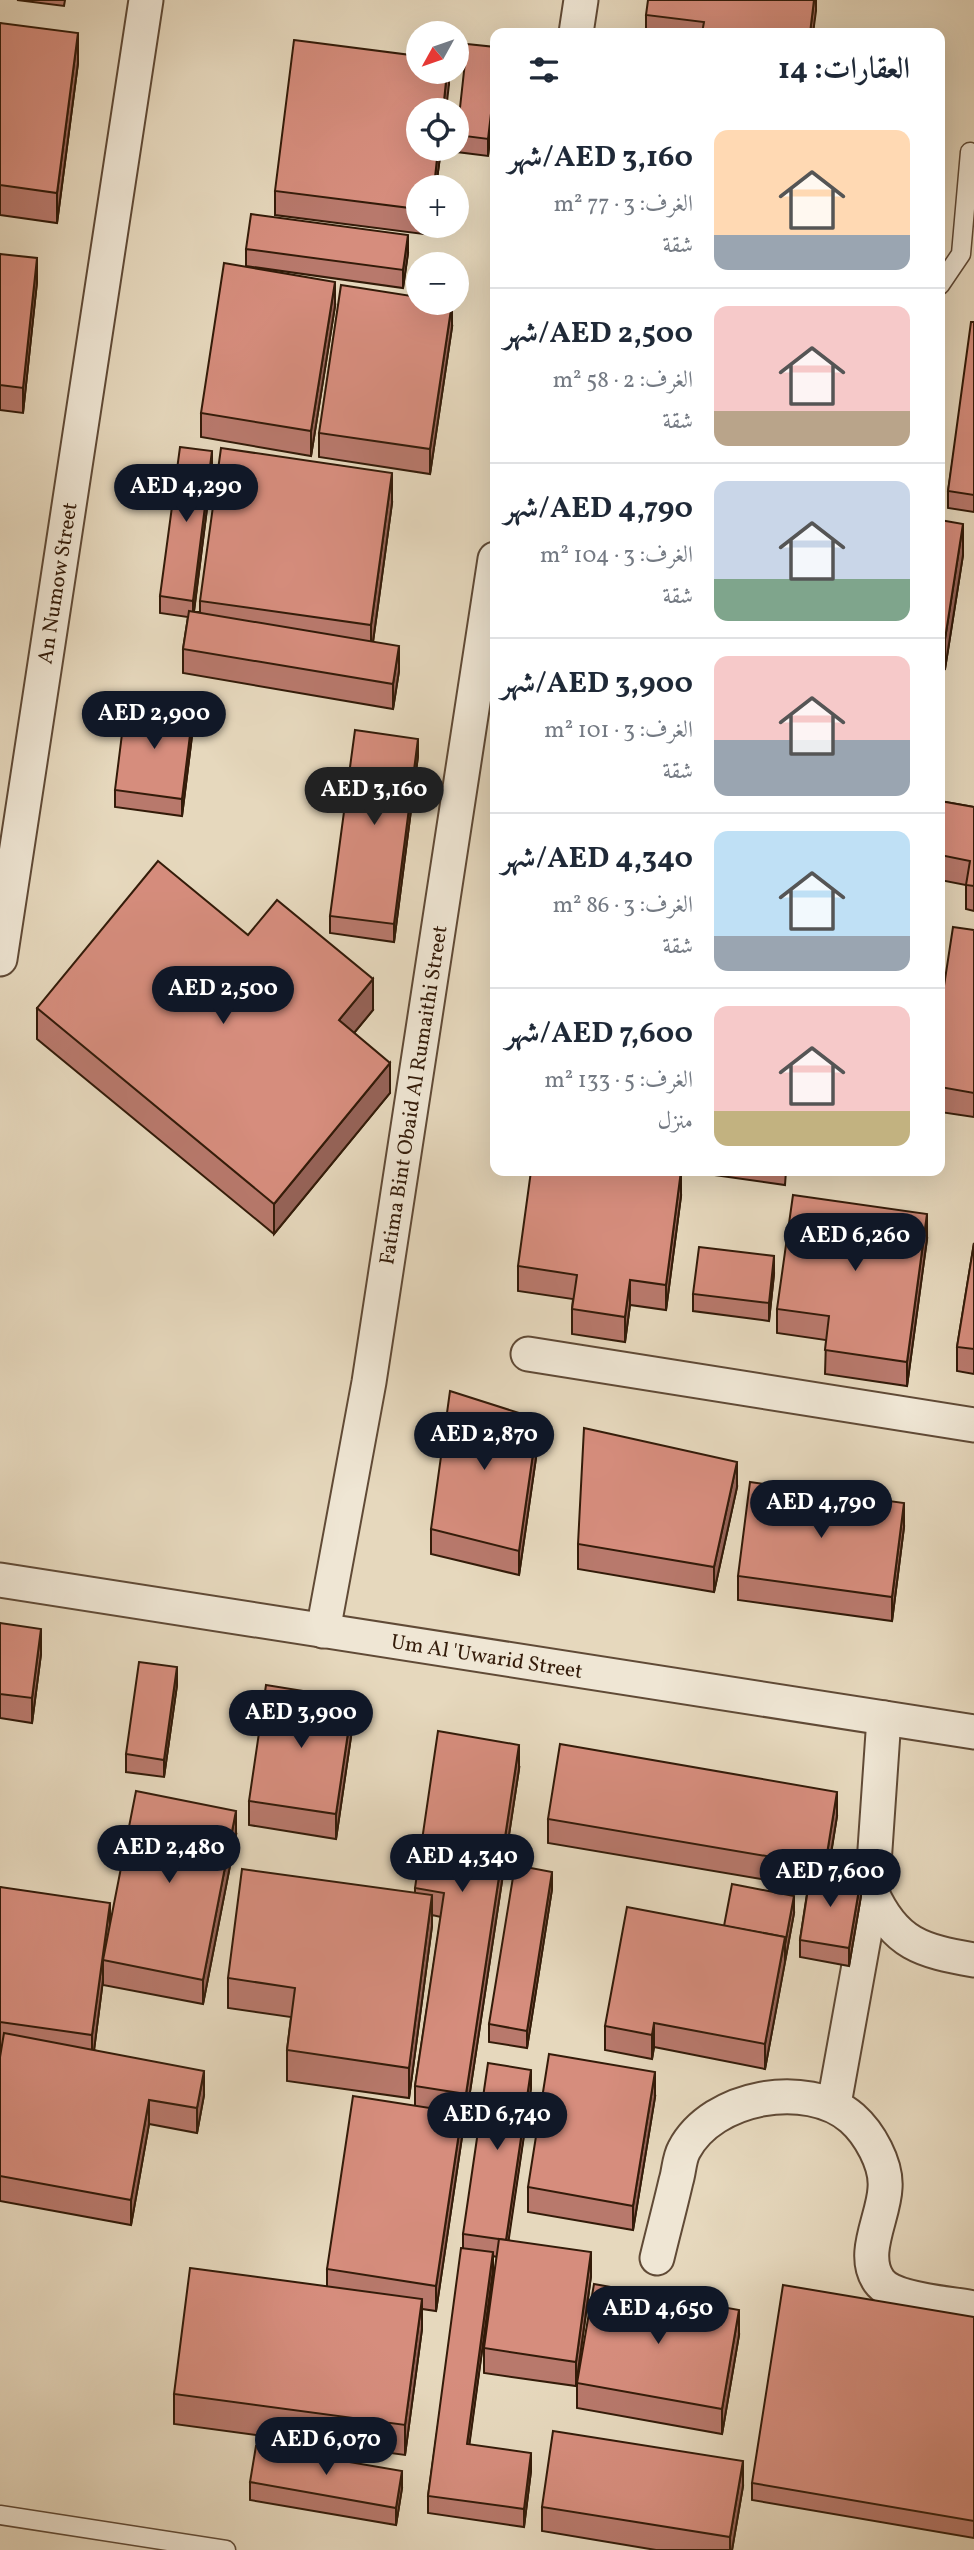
<!DOCTYPE html>
<html lang="ar">
<head>
<meta charset="utf-8">
<style>
  body { margin:0; font-family:Vollkorn,Amiri,serif; background:#f6f6f7; color:#1f2937; direction:rtl; height:100vh; display:flex; flex-direction:column; font-size:26px; white-space:nowrap }
  * { box-sizing:border-box; margin:0 }
  p { font-size:23px; color:#747a83 }
  .icon { flex:none; width:38px; height:38px; fill:none; stroke:currentColor; stroke-width:2; stroke-linecap:round; stroke-linejoin:round }
  .map { position:relative; flex:1; overflow:hidden; direction:ltr }
  .side { position:absolute; left:490px; top:28px; width:455px; height:1148px; display:flex; flex-direction:column; background:#fff; border-radius:14px; box-shadow:0 7px 28px #0002; direction:rtl }
  .side>* { flex:none }
  .needle { width:46px; rotate:230deg }
  .fabs { position:absolute; left:406px; top:21px; display:grid; gap:14px }
  .fabs a { display:grid; place-items:center; width:63px; height:63px; border-radius:50%; background:#fff; box-shadow:0 7px 28px #0002; font-size:35px }
  .price { position:absolute; translate:-50% -60px; padding:0 16px; border-radius:24px; background:#111827; color:#fff; font-size:23px; line-height:46px; filter:drop-shadow(0 2px 4px #0008) }
  .price::after { content:''; position:absolute; left:50%; top:42px; width:21px; height:16px; margin-left:-10px; background:inherit; clip-path:polygon(0 0,100% 0,50% 100%) }
  .price.on { background:#222; color:#fff }
  ul { padding:0; list-style:none }
  li { display:flex; align-items:center; gap:21px; height:175px; padding:0 35px }
  li+li { border-top:2px solid #e0e1e3 }
  li span { display:grid; place-items:center; flex:none; width:196px; height:140px; border-radius:14px; color:#555 }
  li>.icon { margin-inline-start:auto }
  span .icon { width:84px; height:84px; fill:#fffc; stroke-width:1 }
  li b { font-size:30px }
  h2 { display:flex; justify-content:space-between; align-items:center; height:84px; padding:0 35px; font-size:30px }
  .map>svg:first-child { display:block }
  .lines { fill:none; stroke-linecap:round; stroke-linejoin:round }
  .service-casing { stroke:#604a36; stroke-width:21 }
  .minor-casing { stroke:#604a36; stroke-width:37 }
  .service { stroke:#efe6d4; stroke-width:18 }
  .minor { stroke:#efe6d4; stroke-width:33 }
  .wall { fill:#b8796c; stroke:#331b09; stroke-width:2 }
  .shaded-wall { fill:#966358; stroke:#331b09; stroke-width:2 }
  .building { fill:#d68d7d; stroke:#331b09; stroke-width:2 }
  .labels { text-anchor:middle; stroke-width:5; stroke-linejoin:round; paint-order:stroke }
  .street-label { font-size:21px; fill:#331b09; stroke:#efe6d4 }
</style>
</head>
<body>
<div class="map">
<svg width="974" height="2550" viewBox="0 0 974 2550">
  <rect width="100%" height="100%" fill="#e6d8bd"/>
  <filter id="stains"><feTurbulence type="fractalNoise" baseFrequency=".00286" numOctaves="4"/><feColorMatrix values="0 0 0 0 .2 0 0 0 0 .09 0 0 0 0 .02 0 0 0 .5 -.17"/></filter>
  <radialGradient id="worn" r=".72"><stop offset=".6" stop-color="#630" stop-opacity="0"/><stop offset="1" stop-color="#630" stop-opacity=".3"/></radialGradient>
  <g class="lines">
    <defs>
      <g id="service">
        <polyline points="940,285 961,254 970,152"/>
        <polyline points="0,2515 226,2550"/>
      </g>
      <g id="minor">
        <polyline points="576,33 581,0"/>
        <polyline points="0,959 146,0"/>
        <polyline points="528,1354 974,1425"/>
        <polyline points="0,1580 974,1732"/>
        <polyline points="323,1631 369,1382 495,559"/>
        <path d="M 884,1718 L 872,1893 C 895,1944 922,1951 974,1960"/>
        <polyline points="834,2104 872,1893"/>
        <path d="M 657,2258 C 663,2233 670,2207 676,2181 C 679,2172 679,2159 684,2150 C 712,2096 807,2079 852,2118 C 869,2133 887,2164 885,2188 C 884,2217 860,2254 879,2281 C 893,2301 950,2303 974,2308"/>
      </g>
    </defs>
    <use href="#service" class="service-casing"/>
    <use href="#minor" class="minor-casing"/>
    <use href="#service" class="service"/>
    <use href="#minor" class="minor"/>
  </g>
  <g class="wall">
    <polygon points="17,0 65,0 64,6"/>
    <polygon points="816,0 813,33 646,33 646,15"/>
    <polygon points="0,23 78,63 57,223 0,215"/>
    <polygon points="495,47 495,96 488,156 457,152 457,135"/>
    <polygon points="449,72 449,84 418,149 441,149 436,187 418,187 418,226 432,226 431,235 275,215 275,191"/>
    <polygon points="246,249 408,253 403,288 246,266"/>
    <polygon points="0,254 37,282 23,413 0,410"/>
    <polygon points="335,306 311,456 201,437 201,413"/>
    <polygon points="974,322 974,512 948,508 948,491"/>
    <polygon points="452,327 430,474 319,457 319,433"/>
    <polygon points="212,469 194,612 200,612 200,601 392,503 373,642 399,671 393,709 183,673 183,649 188,617 160,613 160,596"/>
    <polygon points="940,520 963,555 945,669 940,668"/>
    <polygon points="193,728 182,816 115,807 115,790"/>
    <polygon points="418,756 394,942 330,933 330,916"/>
    <polygon points="940,801 974,807 974,911 966,909 966,885 940,880"/>
    <polygon points="974,930 974,1117 940,1112 940,1012"/>
    <polygon points="248,935 373,1010 354,1033 390,1093 274,1234 37,1039 37,1008"/>
    <polygon points="686,1171 786,1171 785,1185"/>
    <polygon points="681,1196 666,1310 630,1305 625,1342 572,1334 572,1309 573,1299 518,1291 518,1266"/>
    <polygon points="927,1239 907,1386 825,1374 826,1340 777,1333 777,1309"/>
    <polygon points="974,1243 974,1374 957,1371 957,1347"/>
    <polygon points="774,1274 769,1321 693,1311 693,1294"/>
    <polygon points="538,1444 519,1575 431,1554 431,1529"/>
    <polygon points="737,1487 714,1592 578,1569 578,1544"/>
    <polygon points="904,1527 892,1621 738,1600 738,1576"/>
    <polygon points="0,1623 41,1654 32,1723 0,1718"/>
    <polygon points="177,1685 164,1777 126,1772 126,1754"/>
    <polygon points="353,1723 336,1839 249,1825 249,1801"/>
    <polygon points="519,1769 466,2118 462,2118 462,2137 436,2311 422,2309 422,2329 405,2455 174,2424 174,2394 327,2286 327,2269 415,2105 415,2086 441,1917 432,1915 432,1926 409,2098 287,2081 287,2050 291,2017 228,2008 228,1978 415,1893 415,1888"/>
    <polygon points="837,1816 828,1873 861,1896 849,1966 800,1957 800,1940 808,1887 548,1843 548,1819"/>
    <polygon points="236,1835 203,2004 103,1985 103,1980 94,2050 204,2095 197,2133 149,2124 131,2225 0,2201 0,1887 110,1928"/>
    <polygon points="552,1889 527,2048 489,2042 489,2024"/>
    <polygon points="794,1913 765,2069 654,2047 652,2059 605,2050 605,2026 724,1926"/>
    <polygon points="531,2088 508,2240 591,2276 576,2386 484,2373 484,2348 497,2257 493,2256 493,2270 469,2445 531,2471 524,2527 428,2513 428,2496 463,2248 463,2234"/>
    <polygon points="655,2097 633,2230 528,2212 528,2187"/>
    <polygon points="974,2317 974,2538 752,2500 752,2483"/>
    <polygon points="739,2335 722,2434 577,2408 577,2383"/>
    <polygon points="250,2482 402,2488 396,2525 250,2500"/>
    <polygon points="743,2486 732,2550 656,2550 542,2531 542,2507"/>
  </g>
  <g class="shaded-wall">
    <polygon points="814,0 816,0 816,11 813,33 810,33"/>
    <polygon points="78,33 78,63 57,223 57,193"/>
    <polygon points="447,72 449,72 449,84 446,110 443,110"/>
    <polygon points="495,79 495,96 488,156 488,139"/>
    <polygon points="438,149 441,149 436,187 434,187"/>
    <polygon points="408,235 408,253 403,288 403,270"/>
    <polygon points="37,258 37,282 23,413 23,388"/>
    <polygon points="335,282 335,306 311,456 311,431"/>
    <polygon points="452,303 452,327 430,474 430,449"/>
    <polygon points="212,451 212,469 193,618 193,601"/>
    <polygon points="392,473 392,503 371,656 371,625"/>
    <polygon points="963,524 963,555 945,669 945,639"/>
    <polygon points="399,646 399,671 393,709 393,684"/>
    <polygon points="193,711 193,728 182,816 182,799"/>
    <polygon points="418,739 418,756 394,942 394,924"/>
    <polygon points="373,979 373,1010 339,1051 339,1020"/>
    <polygon points="390,1063 390,1093 274,1234 274,1204"/>
    <polygon points="681,1171 681,1196 666,1310 666,1285"/>
    <polygon points="927,1214 927,1239 907,1386 907,1362"/>
    <polygon points="774,1256 774,1274 769,1321 769,1303"/>
    <polygon points="630,1280 630,1305 625,1342 625,1317"/>
    <polygon points="538,1419 538,1444 519,1575 519,1551"/>
    <polygon points="737,1462 737,1487 714,1592 714,1567"/>
    <polygon points="904,1503 904,1527 892,1621 892,1597"/>
    <polygon points="41,1629 41,1654 32,1723 32,1698"/>
    <polygon points="177,1667 177,1685 164,1777 164,1760"/>
    <polygon points="353,1699 353,1723 336,1839 336,1814"/>
    <polygon points="519,1745 519,1769 466,2118 466,2094"/>
    <polygon points="837,1792 837,1816 825,1890 825,1866"/>
    <polygon points="236,1811 236,1835 203,2004 203,1980"/>
    <polygon points="552,1872 552,1889 527,2048 527,2031"/>
    <polygon points="861,1878 861,1896 849,1966 849,1948"/>
    <polygon points="432,1895 432,1926 409,2098 409,2068"/>
    <polygon points="794,1896 794,1913 785,1962 785,1944"/>
    <polygon points="110,1903 110,1933 103,1960 103,1980 92,2066 92,2035"/>
    <polygon points="785,1937 785,1962 765,2069 765,2044"/>
    <polygon points="654,2023 654,2047 652,2059 652,2035"/>
    <polygon points="531,2070 531,2088 506,2258 506,2240"/>
    <polygon points="204,2071 204,2095 197,2133 197,2108"/>
    <polygon points="655,2072 655,2097 633,2230 633,2206"/>
    <polygon points="149,2100 149,2124 131,2225 131,2200"/>
    <polygon points="462,2113 462,2137 436,2311 436,2286"/>
    <polygon points="493,2252 493,2270 467,2462 467,2444"/>
    <polygon points="591,2252 591,2276 576,2386 576,2362"/>
    <polygon points="422,2299 422,2329 405,2455 405,2425"/>
    <polygon points="739,2310 739,2335 722,2434 722,2409"/>
    <polygon points="531,2453 531,2471 524,2527 524,2509"/>
    <polygon points="743,2461 743,2486 732,2550 730,2550 730,2537"/>
    <polygon points="402,2471 402,2488 396,2525 396,2508"/>
  </g>
  <g class="building">
    <polygon points="648,0 814,0 810,33 702,33 704,22 646,15"/>
    <polygon points="0,23 78,33 57,193 0,185"/>
    <polygon points="294,40 418,56 418,72 447,72 443,110 418,110 418,149 438,149 434,187 418,187 418,209 275,191"/>
    <polygon points="467,44 495,47 495,79 488,139 457,135"/>
    <polygon points="251,214 408,235 403,270 246,249"/>
    <polygon points="0,254 37,258 23,388 0,385"/>
    <polygon points="224,263 335,282 311,431 201,413"/>
    <polygon points="341,285 418,297 418,303 452,303 430,449 319,433"/>
    <polygon points="971,322 974,322 974,495 948,491"/>
    <polygon points="180,447 212,451 193,601 160,596"/>
    <polygon points="221,448 392,473 371,625 200,601"/>
    <polygon points="940,520 963,524 945,639 940,638"/>
    <polygon points="189,611 399,646 393,684 183,649"/>
    <polygon points="126,702 193,711 182,799 115,790"/>
    <polygon points="355,730 418,739 394,924 330,916"/>
    <polygon points="940,801 974,807 974,886 966,885 970,861 940,855"/>
    <polygon points="158,861 248,935 277,900 373,979 339,1020 390,1063 274,1204 37,1008"/>
    <polygon points="953,927 974,930 974,1093 940,1087 940,1012"/>
    <polygon points="531,1171 681,1171 666,1285 630,1280 625,1317 572,1309 577,1275 518,1266"/>
    <polygon points="793,1195 927,1214 907,1362 825,1350 829,1316 777,1309"/>
    <polygon points="974,1243 974,1349 957,1347"/>
    <polygon points="699,1247 774,1256 769,1303 693,1294"/>
    <polygon points="450,1391 538,1419 519,1551 431,1529"/>
    <polygon points="584,1428 737,1462 714,1567 578,1544"/>
    <polygon points="750,1482 904,1503 892,1597 738,1576"/>
    <polygon points="0,1623 41,1629 32,1698 0,1694"/>
    <polygon points="139,1662 177,1667 164,1760 126,1754"/>
    <polygon points="266,1685 353,1699 336,1814 249,1801"/>
    <polygon points="438,1731 519,1745 466,2094 415,2086 444,1893 415,1888"/>
    <polygon points="560,1744 837,1792 825,1866 548,1819"/>
    <polygon points="136,1791 236,1811 203,1980 103,1960"/>
    <polygon points="515,1865 552,1872 527,2031 489,2024"/>
    <polygon points="242,1869 432,1895 409,2068 287,2050 295,1988 228,1978"/>
    <polygon points="811,1870 861,1878 849,1948 800,1940"/>
    <polygon points="732,1884 794,1896 785,1944 785,1937 724,1926"/>
    <polygon points="0,1887 110,1903 92,2035 0,2022"/>
    <polygon points="627,1907 785,1937 765,2044 654,2023 652,2035 605,2026"/>
    <polygon points="4,2033 204,2071 197,2108 149,2100 131,2200 0,2176 0,2057"/>
    <polygon points="549,2054 655,2072 633,2206 528,2187"/>
    <polygon points="488,2063 531,2070 506,2240 463,2234"/>
    <polygon points="353,2096 462,2113 436,2286 327,2269"/>
    <polygon points="499,2239 591,2252 576,2362 484,2348"/>
    <polygon points="461,2248 493,2252 467,2444 531,2453 524,2509 428,2496"/>
    <polygon points="190,2268 422,2299 405,2425 174,2394"/>
    <polygon points="594,2284 739,2310 722,2409 577,2383"/>
    <polygon points="783,2285 974,2317 974,2521 752,2483"/>
    <polygon points="553,2431 743,2461 730,2537 542,2507"/>
    <polygon points="256,2446 402,2471 396,2508 250,2482"/>
  </g>
  <g class="labels">
    <g class="street-label">
      <text transform="translate(57 583) rotate(-81)" y="7">An Numow Street</text>
      <text transform="translate(413 1095) rotate(-81)" y="7">Fatima Bint Obaid Al Rumaithi Street</text>
      <text transform="translate(487 1656) rotate(9)" y="7">Um Al 'Uwarid Street</text>
    </g>
  </g>
  <rect width="100%" height="100%" filter="url(#stains)"/>
  <rect width="100%" height="100%" fill="url(#worn)"/>
</svg>
<div class="fabs">
<a><svg class="needle" viewBox="-14 -14 28 28"><path d="M0-13l5 13h-10z" fill="#e53935"/><path d="M0 13l5-13h-10z" fill="#747a83"/></svg></a>
<a><svg class="icon" aria-label="locate" viewBox="0 0 24 24"><circle cx="12" cy="12" r="6"/><path d="M12 2v4M12 18v4M2 12h4M18 12h4"/></svg></a>
<a>+</a>
<a>−</a>
</div>
<b class="price" style="left:186px;top:524px">AED 4,290</b>
<b class="price" style="left:154px;top:751px">AED 2,900</b>
<b class="price on" style="left:374px;top:827px">AED 3,160</b>
<b class="price" style="left:223px;top:1026px">AED 2,500</b>
<b class="price" style="left:855px;top:1273px">AED 6,260</b>
<b class="price" style="left:484px;top:1472px">AED 2,870</b>
<b class="price" style="left:821px;top:1540px">AED 4,790</b>
<b class="price" style="left:301px;top:1750px">AED 3,900</b>
<b class="price" style="left:169px;top:1885px">AED 2,480</b>
<b class="price" style="left:462px;top:1894px">AED 4,340</b>
<b class="price" style="left:830px;top:1909px">AED 7,600</b>
<b class="price" style="left:497px;top:2152px">AED 6,740</b>
<b class="price" style="left:658px;top:2346px">AED 4,650</b>
<b class="price" style="left:326px;top:2477px">AED 6,070</b>
<section class="side">
<h2>العقارات: 14<svg class="icon" aria-label="filters" viewBox="0 0 24 24"><path d="M4 7h16M4 17h16"/><circle cx="9" cy="7" r="2"/><circle cx="15" cy="17" r="2"/></svg></h2>
<ul>
<li><span style="background:linear-gradient(#ffd9b3 75%,#9aa5b1 0)"><svg class="icon" aria-label="home" viewBox="0 0 24 24"><path d="M3 11l9-7 9 7M6 9v11h12V9"/></svg></span><div><b>AED 3,160/شهر</b><p>الغرف: 3 · 77 m²</p><p>شقة</p></div></li>
<li><span style="background:linear-gradient(#f6c9c9 75%,#b9a48a 0)"><svg class="icon" aria-label="home" viewBox="0 0 24 24"><path d="M3 11l9-7 9 7M6 9v11h12V9"/></svg></span><div><b>AED 2,500/شهر</b><p>الغرف: 2 · 58 m²</p><p>شقة</p></div></li>
<li><span style="background:linear-gradient(#c9d6e8 70%,#7fa58c 0)"><svg class="icon" aria-label="home" viewBox="0 0 24 24"><path d="M3 11l9-7 9 7M6 9v11h12V9"/></svg></span><div><b>AED 4,790/شهر</b><p>الغرف: 3 · 104 m²</p><p>شقة</p></div></li>
<li><span style="background:linear-gradient(#f6c9c9 60%,#9aa5b1 0)"><svg class="icon" aria-label="home" viewBox="0 0 24 24"><path d="M3 11l9-7 9 7M6 9v11h12V9"/></svg></span><div><b>AED 3,900/شهر</b><p>الغرف: 3 · 101 m²</p><p>شقة</p></div></li>
<li><span style="background:linear-gradient(#bfe0f5 75%,#9aa5b1 0)"><svg class="icon" aria-label="home" viewBox="0 0 24 24"><path d="M3 11l9-7 9 7M6 9v11h12V9"/></svg></span><div><b>AED 4,340/شهر</b><p>الغرف: 3 · 86 m²</p><p>شقة</p></div></li>
<li><span style="background:linear-gradient(#f6c9c9 75%,#c2b280 0)"><svg class="icon" aria-label="home" viewBox="0 0 24 24"><path d="M3 11l9-7 9 7M6 9v11h12V9"/></svg></span><div><b>AED 7,600/شهر</b><p>الغرف: 5 · 133 m²</p><p>منزل</p></div></li>
</ul>
</section>
</div>
</body>
</html>
